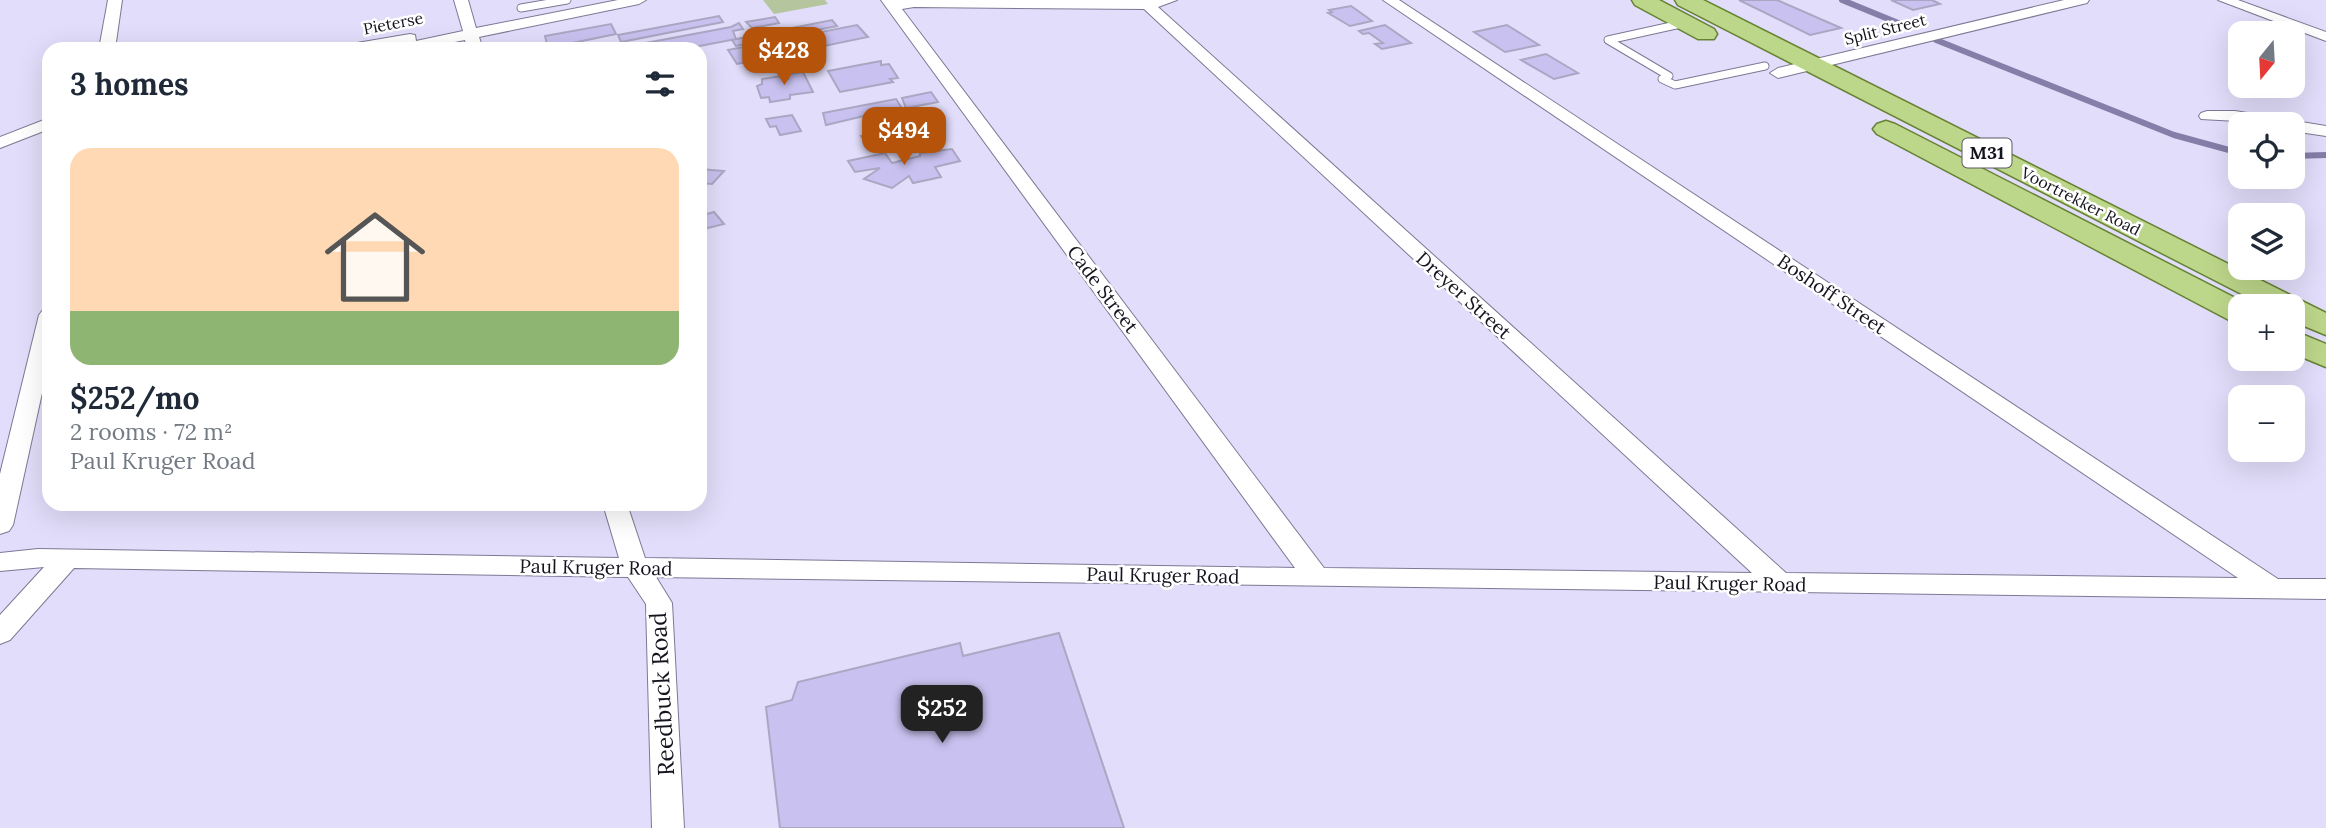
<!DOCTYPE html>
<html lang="en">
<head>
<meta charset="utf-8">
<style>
  body { margin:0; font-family:Lora,serif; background:#f6f6f7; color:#1f2937; height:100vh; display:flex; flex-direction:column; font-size:26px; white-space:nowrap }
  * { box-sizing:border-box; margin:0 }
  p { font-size:23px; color:#747a83 }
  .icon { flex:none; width:38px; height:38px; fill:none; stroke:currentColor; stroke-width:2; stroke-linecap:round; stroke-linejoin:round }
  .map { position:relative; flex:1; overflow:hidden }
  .sheet { position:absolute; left:42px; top:42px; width:665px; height:469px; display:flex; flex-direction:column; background:#fff; border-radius:21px; box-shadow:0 7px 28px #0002 }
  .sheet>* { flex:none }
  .needle { width:46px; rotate:198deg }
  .fabs { position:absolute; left:2228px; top:21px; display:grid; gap:14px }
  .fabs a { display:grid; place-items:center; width:77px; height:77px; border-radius:14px; background:#fff; box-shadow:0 7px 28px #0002; font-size:35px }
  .price { position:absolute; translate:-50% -60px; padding:0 16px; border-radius:14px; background:#b45309; color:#fff; font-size:23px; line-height:46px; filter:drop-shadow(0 2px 4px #0008) }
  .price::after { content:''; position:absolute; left:50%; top:42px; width:21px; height:16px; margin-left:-10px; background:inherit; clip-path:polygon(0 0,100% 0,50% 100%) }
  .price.on { background:#222; color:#fff }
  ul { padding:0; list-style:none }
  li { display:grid; align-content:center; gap:14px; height:371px; padding:0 28px }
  li span { display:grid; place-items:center; height:217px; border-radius:21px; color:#555 }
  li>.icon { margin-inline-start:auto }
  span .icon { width:126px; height:126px; fill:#fffc; stroke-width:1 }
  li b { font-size:30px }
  h2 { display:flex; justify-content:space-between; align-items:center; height:84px; padding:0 28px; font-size:30px }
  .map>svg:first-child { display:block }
  .green { fill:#b5c69e }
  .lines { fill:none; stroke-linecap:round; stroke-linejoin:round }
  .stream { stroke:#857ea8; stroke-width:6 }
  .building { fill:#c9c2f0; stroke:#aba7c3; stroke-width:2 }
  .lane-casing { stroke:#7d7994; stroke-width:9 }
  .street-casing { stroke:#7d7994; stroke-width:2 }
  .primary-casing { stroke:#668232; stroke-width:3 }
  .lane { stroke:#fff; stroke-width:7 }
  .street { fill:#fff; fill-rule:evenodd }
  .primary { fill:#bdd78a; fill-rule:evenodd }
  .labels { text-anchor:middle; stroke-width:5; stroke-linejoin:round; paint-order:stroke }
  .far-street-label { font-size:16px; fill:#15141e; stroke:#fff }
  .shield { fill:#fff; stroke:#5b5a62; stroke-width:2 }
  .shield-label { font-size:18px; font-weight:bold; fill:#15141e }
  .street-label { font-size:19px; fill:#15141e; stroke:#fff }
  .near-street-label { font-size:23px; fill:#15141e; stroke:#fff }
</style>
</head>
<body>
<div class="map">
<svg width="2326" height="828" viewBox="0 0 2326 828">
  <rect width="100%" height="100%" fill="#e1ddfa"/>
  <polygon class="green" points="763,0 825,0 828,4 774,14"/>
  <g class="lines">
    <g class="stream">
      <polyline points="1842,0 1908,27"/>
      <polyline points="1936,40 2174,135 2240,153"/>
      <polyline points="2292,156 2326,155"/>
    </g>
  </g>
  <g class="building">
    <polygon points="1739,0 1777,0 1841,28 1810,35"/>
    <polygon points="1891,0 1932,0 1940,4 1913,10"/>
    <polygon points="1351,6 1361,13 1372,21 1350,26 1328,13 1332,12 1329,10"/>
    <polygon points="719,16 723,22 621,42 618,35"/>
    <polygon points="775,17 779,23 752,28 746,22"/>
    <polygon points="832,20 837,26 736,46 732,40"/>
    <polygon points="739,23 743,29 733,31 736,39 684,49 642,49 640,44 731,27"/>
    <polygon points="611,24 616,34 548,48 545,36"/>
    <polygon points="857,25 868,37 737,64 728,50"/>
    <polygon points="1385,25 1411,43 1382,49 1375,44 1383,43 1369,33 1363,34 1359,31"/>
    <polygon points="1507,25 1539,45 1505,52 1474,32"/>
    <polygon points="1546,54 1578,73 1554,79 1521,60"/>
    <polygon points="881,61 881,65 889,64 898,78 890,79 893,82 840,92 828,71"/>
    <polygon points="803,72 813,92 790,95 790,99 770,102 769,97 761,98 757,86 762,84 762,79 782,76 782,79 788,79 789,74"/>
    <polygon points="931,92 938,102 906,108 902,98"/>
    <polygon points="896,99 903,110 886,114 885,111 826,125 823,113"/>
    <polygon points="792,115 801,131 780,135 776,126 770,127 766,119"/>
    <polygon points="918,118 924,118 937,139 917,144 914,139 868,147 861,136 885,132 883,130 899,126 896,124"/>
    <polygon points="952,149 960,161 935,167 941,177 913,183 909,176 892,188 864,179 880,168 855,172 848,161 885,153 892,163 920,156 920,153"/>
    <polygon points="700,169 724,171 712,184 700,183"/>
    <polygon points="714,212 724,224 700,230 700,216"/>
    <polygon points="1059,633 1124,828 780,828 766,707 792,700 798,682 960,643 963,656"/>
  </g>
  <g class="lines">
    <defs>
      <g id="lane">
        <polyline points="521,8 567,0"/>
        <polyline points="1685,23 1608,40 1669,76 1662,79 1675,85 1765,66"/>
      </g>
      <g id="street">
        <polygon points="108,0 122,0 115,49 99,49"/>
        <polygon points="454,0 468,0 476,28 618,0 646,0 639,4 479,37 483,49 467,49 465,40 418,49 388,49 390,46 343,49 351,44 410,34 415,35 416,41 463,31"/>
        <path d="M 881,0 L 1177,0 L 1158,7 L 1786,573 L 2238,578 L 1383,0 L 1399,0 L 2278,579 L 2326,579 L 2326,599 L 656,577 L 672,603 L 684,828 L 652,828 L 646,604 L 628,577 L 74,568 L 10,640 L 0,644 L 0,615 L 44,567 L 0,571 L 0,553 L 38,549 L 619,558 L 603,504 L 627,504 L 645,558 L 1295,568 ZM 914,7 L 1144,9 L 1752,573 L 1324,568 L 902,9 Z"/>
        <polygon points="2064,0 2089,0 2087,3 1778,78 1770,73 1778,68"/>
        <polygon points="2218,0 2238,0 2326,32 2326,41"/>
        <polygon points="2207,111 2235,111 2326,126 2326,136 2292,131 2292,124 2201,119 2199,116 2201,113"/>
        <polygon points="49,118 49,129 0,148 0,137"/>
        <polygon points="49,309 49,361 13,525 9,531 0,534 0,474 39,315 42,311"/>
      </g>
      <g id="primary">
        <polygon points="1632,0 1659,0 1714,29 1717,34 1714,39 1698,39 1635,5"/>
        <polygon points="1675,0 1703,0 2326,313 2326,335 2292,321 2292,306 2265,306 1678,5"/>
        <polygon points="1886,121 1895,124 2251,306 2240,306 2240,323 2229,320 1877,134 1873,129 1877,124"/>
        <polygon points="2292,330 2326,344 2326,367 2292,353"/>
      </g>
    </defs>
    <use href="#lane" class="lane-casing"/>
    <use href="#street" class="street-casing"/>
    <use href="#primary" class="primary-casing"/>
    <use href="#lane" class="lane"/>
    <use href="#street" class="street"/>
    <use href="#primary" class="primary"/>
  </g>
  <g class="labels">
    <g class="far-street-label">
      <text transform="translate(393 23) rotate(-11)" y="6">Pieterse</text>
      <text transform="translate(1885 29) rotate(-14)" y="6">Split Street</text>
      <text transform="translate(2081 201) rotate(27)" y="6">Voortrekker Road</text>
    </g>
    <rect class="shield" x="1962.5" y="138.5" width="49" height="29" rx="5"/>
    <g class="shield-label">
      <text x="1987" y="159">M31</text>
    </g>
    <g class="street-label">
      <text transform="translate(1103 289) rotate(53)" y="7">Cade Street</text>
      <text transform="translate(1832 294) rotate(34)" y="7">Boshoff Street</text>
      <text transform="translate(1464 295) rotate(42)" y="7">Dreyer Street</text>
      <text transform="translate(596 567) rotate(1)" y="7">Paul Kruger Road</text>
      <text transform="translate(1163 575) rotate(1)" y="7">Paul Kruger Road</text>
      <text transform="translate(1730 583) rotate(1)" y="7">Paul Kruger Road</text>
    </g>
    <g class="near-street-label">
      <text transform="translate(662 694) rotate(-93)" y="8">Reedbuck Road</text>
    </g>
  </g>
</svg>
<div class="fabs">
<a><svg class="needle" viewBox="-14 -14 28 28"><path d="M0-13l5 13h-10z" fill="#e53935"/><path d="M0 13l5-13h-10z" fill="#747a83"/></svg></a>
<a><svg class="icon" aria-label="locate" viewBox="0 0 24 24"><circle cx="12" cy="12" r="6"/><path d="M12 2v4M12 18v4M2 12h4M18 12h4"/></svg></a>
<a><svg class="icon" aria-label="layers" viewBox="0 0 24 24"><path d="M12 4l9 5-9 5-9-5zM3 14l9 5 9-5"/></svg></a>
<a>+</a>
<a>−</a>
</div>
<b class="price" style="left:784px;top:87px">$428</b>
<b class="price" style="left:904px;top:167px">$494</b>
<b class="price on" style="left:942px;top:745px">$252</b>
<section class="sheet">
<h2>3 homes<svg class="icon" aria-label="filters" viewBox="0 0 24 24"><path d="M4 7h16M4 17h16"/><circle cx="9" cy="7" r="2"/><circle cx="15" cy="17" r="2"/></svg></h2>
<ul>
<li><span style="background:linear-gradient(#ffd9b3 75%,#8fb573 0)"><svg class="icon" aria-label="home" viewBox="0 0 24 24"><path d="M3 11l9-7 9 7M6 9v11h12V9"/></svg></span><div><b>$252/mo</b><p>2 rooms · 72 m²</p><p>Paul Kruger Road</p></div></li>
</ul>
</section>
</div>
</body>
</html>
